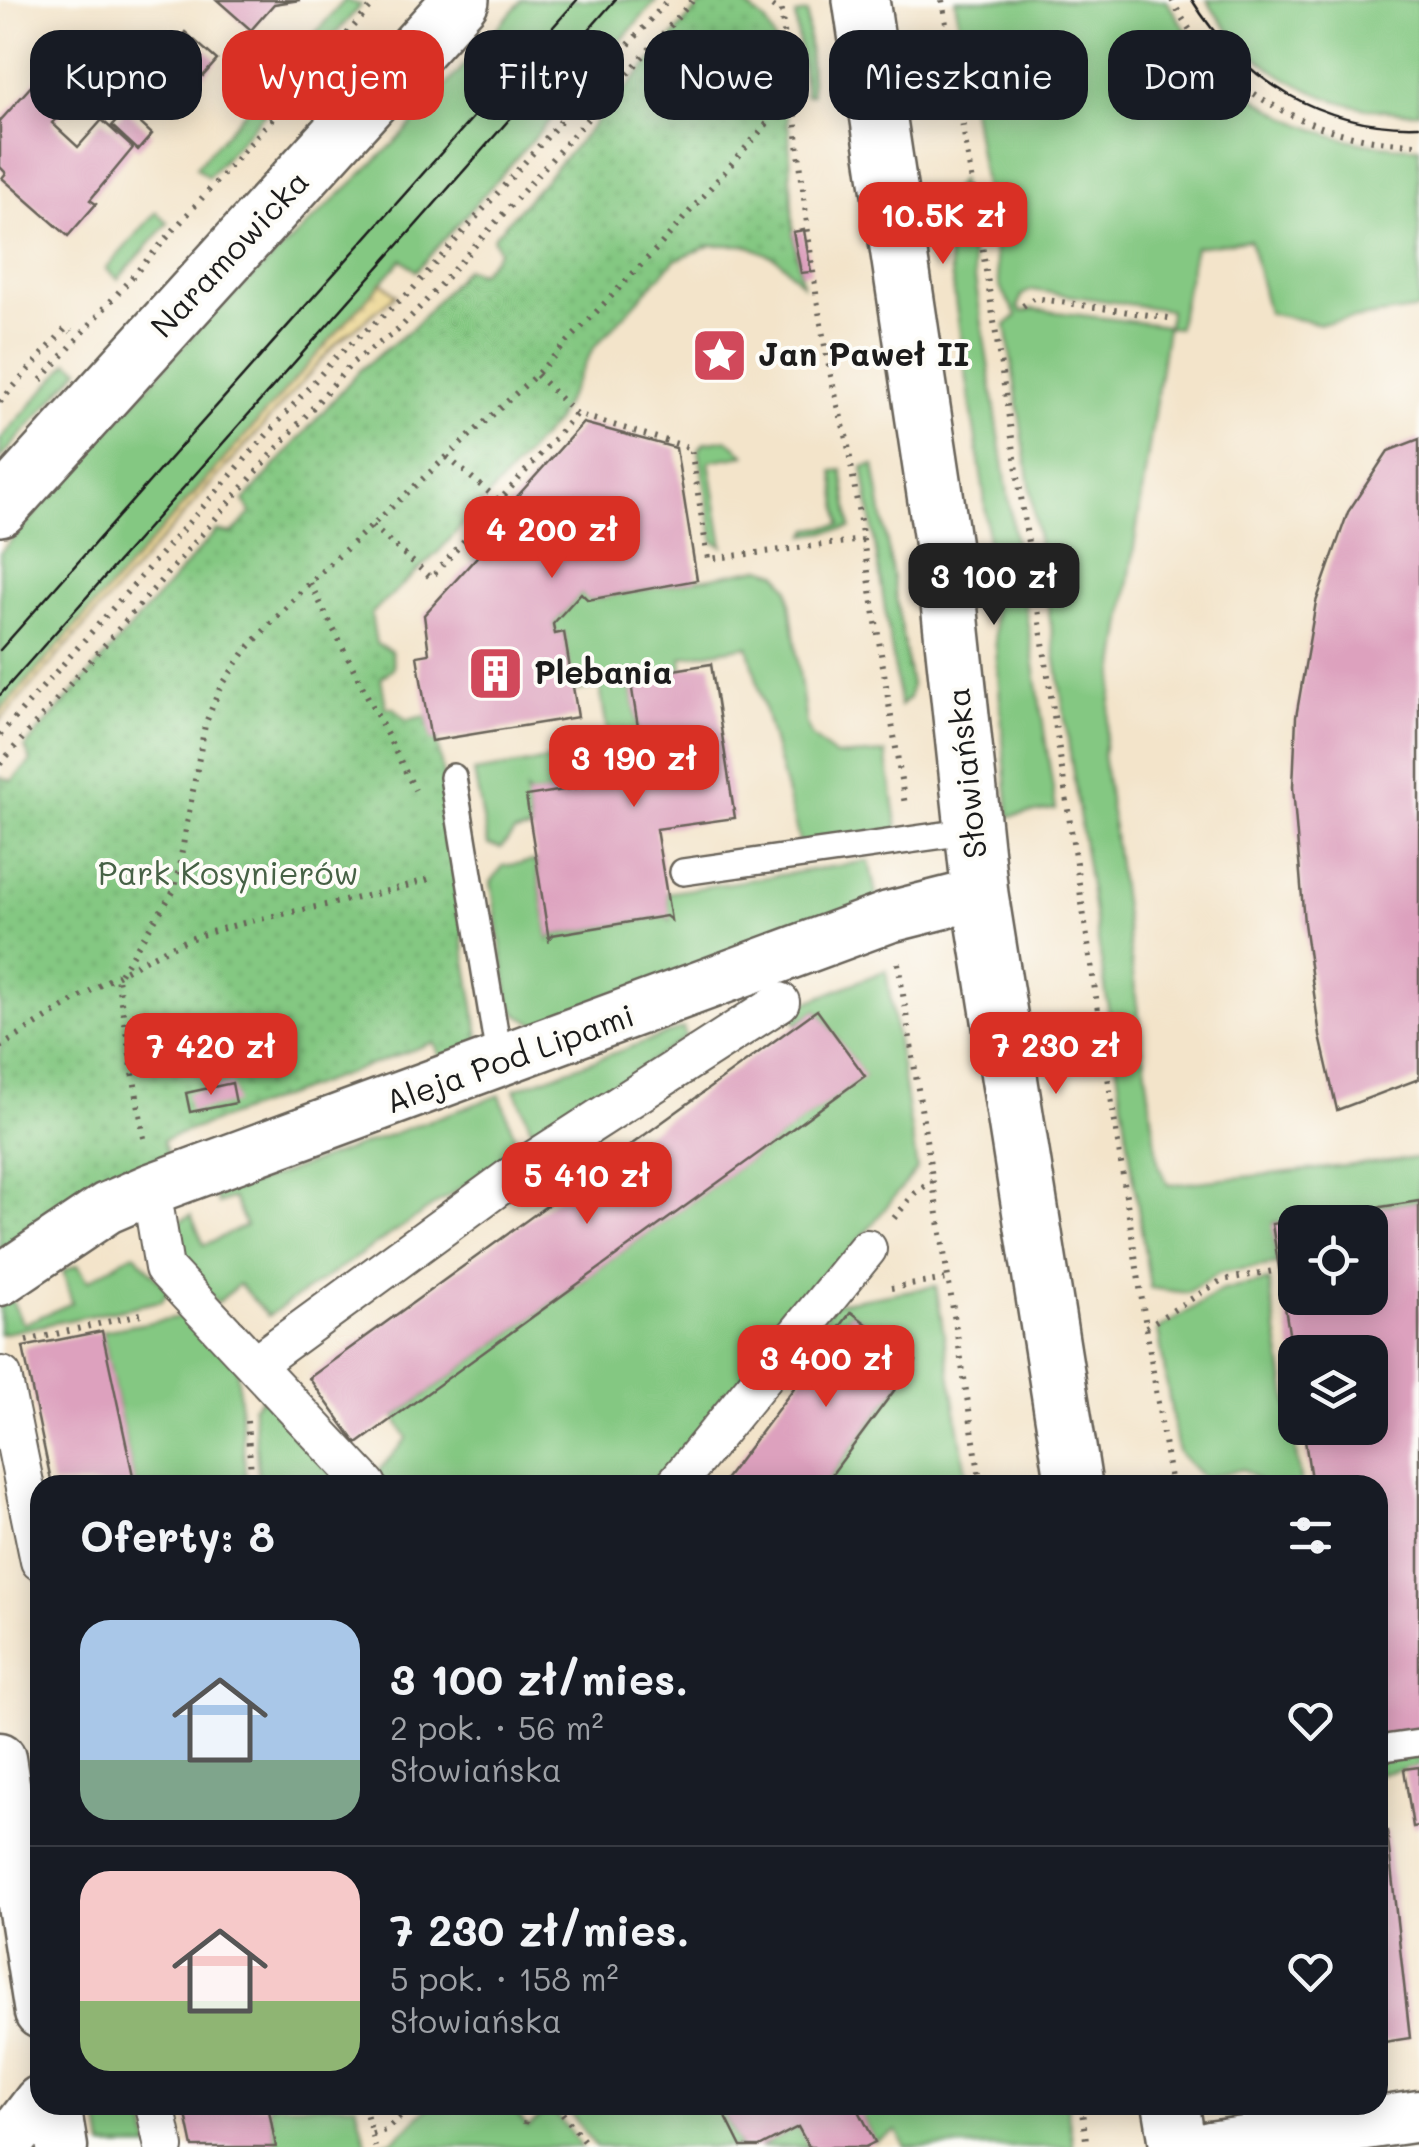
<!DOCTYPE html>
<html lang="pl">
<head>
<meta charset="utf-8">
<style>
  body { margin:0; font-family:Mali,sans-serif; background:#20242c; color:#f1f3f6; height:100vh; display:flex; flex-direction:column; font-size:38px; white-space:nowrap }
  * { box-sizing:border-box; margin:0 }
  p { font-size:32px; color:#9ea1a6 }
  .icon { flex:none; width:55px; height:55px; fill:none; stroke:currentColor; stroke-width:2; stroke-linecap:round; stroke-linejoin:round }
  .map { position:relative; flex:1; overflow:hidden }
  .drawer { position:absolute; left:30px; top:1475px; width:1358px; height:640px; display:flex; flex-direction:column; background:#171b24; border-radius:30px; box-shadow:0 5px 25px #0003 }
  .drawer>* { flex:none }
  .guide { position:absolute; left:30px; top:30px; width:1360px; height:90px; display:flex; gap:20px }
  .buttons { position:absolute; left:1278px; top:1205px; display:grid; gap:20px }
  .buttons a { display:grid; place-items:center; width:110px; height:110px; border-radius:20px; background:#171b24; box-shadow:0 5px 25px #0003; font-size:50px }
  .price { position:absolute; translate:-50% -85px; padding:0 22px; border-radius:20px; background:#d93025; color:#fff; font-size:32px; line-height:65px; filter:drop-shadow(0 2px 5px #0008) }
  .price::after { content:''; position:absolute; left:50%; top:60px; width:30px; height:22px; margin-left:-15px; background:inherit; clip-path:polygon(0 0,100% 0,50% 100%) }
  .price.current { background:#222; color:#fff }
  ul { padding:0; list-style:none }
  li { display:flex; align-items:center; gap:30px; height:250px; padding:0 50px }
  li+li { border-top:2px solid #363941 }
  li span { display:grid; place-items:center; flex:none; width:280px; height:200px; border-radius:30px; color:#555 }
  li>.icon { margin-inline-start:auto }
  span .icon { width:120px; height:120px; fill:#fffc; stroke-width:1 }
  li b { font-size:42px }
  h2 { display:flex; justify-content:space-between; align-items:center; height:120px; padding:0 50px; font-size:42px }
  .pill { padding:0 35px; border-radius:30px; background:#171b24; box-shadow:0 5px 25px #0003; font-size:35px; line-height:90px }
  .pill.current { background:#d93025; color:#fff }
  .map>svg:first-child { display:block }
  .green { fill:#84c882; stroke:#50724f; stroke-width:2.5; fill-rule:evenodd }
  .sand { fill:url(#sand-dots); stroke:#857b5d; stroke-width:2.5 }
  .park { fill:url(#park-dots); stroke:#50724f; stroke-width:2.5 }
  .building { fill:#dda1be; fill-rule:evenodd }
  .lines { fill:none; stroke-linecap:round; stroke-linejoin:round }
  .service-casing { stroke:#676259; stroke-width:30 }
  .pedestrian-casing { stroke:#676259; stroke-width:42 }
  .minor-casing { stroke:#676259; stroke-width:55 }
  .tertiary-casing { stroke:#676259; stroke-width:60 }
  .path { stroke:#676259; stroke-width:6; stroke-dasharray:2.5 8; stroke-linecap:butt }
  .service { stroke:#fff; stroke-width:25 }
  .pedestrian { stroke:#fff; stroke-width:38 }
  .minor { stroke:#fff; stroke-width:50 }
  .tertiary { stroke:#fff; stroke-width:55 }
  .tram { stroke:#1c1c1c; stroke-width:2.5 }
  .labels { text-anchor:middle; stroke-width:8; stroke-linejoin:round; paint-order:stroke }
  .street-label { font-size:32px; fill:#1c1c1c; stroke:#fdfcf7 }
  .poi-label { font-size:32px; font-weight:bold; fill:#1c1c1c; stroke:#fdfcf7; text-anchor:start }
  .park-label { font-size:32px; fill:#466145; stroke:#fdfcf7 }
</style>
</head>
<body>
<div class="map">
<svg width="1419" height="2147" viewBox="0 0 1419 2147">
  <defs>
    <pattern id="sand-dots" width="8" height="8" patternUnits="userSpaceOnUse" patternTransform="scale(2.5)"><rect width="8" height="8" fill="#eeda9e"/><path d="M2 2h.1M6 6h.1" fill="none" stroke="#ccba88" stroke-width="1.8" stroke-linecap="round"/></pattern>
    <pattern id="park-dots" width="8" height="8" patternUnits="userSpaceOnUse" patternTransform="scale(2.5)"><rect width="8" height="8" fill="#84c882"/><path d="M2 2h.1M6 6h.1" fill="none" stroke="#71ab70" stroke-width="1.8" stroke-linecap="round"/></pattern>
  </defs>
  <rect width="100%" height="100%" fill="#fdfcf7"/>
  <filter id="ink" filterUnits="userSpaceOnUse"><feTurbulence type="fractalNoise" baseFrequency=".01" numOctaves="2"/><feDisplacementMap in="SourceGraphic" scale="20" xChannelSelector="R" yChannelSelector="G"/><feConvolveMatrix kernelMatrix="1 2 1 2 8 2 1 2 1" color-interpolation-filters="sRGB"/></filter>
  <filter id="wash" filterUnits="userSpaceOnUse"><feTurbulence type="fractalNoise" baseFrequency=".0048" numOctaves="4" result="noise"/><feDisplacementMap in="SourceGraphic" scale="40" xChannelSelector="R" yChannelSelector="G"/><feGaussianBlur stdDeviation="2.25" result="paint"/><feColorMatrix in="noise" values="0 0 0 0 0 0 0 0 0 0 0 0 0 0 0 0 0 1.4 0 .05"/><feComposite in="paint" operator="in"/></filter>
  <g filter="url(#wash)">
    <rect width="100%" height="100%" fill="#f3e4ca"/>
    <g class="green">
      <polygon points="345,0 361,5 303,70 291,60"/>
      <polygon points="522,0 657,0 416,271 402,259 0,712 0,553 205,322 401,137"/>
      <path d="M 955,0 L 1166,0 C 1222,93 1308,148 1419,147 L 1419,309 L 1320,324 L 1268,313 L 1250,240 L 1195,247 L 1178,328 L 1167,327 L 1103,754 L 1159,1167 L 1169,1185 L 1419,1158 L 1419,1201 L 1273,1223 L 1278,1264 L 1220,1272 L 1187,1293 L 1150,1288 L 1006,325 L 1017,316 L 1000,287 ZM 1032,290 L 1169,310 L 1168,326 L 1032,309 L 1022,312 L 1018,307 L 1022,295 Z"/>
      <path d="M 1207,0 L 1419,0 L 1419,112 C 1335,115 1250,73 1207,0 Z"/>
      <polygon points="807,13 812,94 806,95 795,15"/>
      <polygon points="254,102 265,113 208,177 196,167"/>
      <polygon points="960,180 1056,809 1009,816 984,494 941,206"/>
      <polygon points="156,212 168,223 118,279 106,269"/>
      <polygon points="69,362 80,369 0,459 0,440"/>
      <polygon points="727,439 745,455 709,461 723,546 714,542 699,450 704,443"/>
      <polygon points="874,465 911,686 909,698 900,706 863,467"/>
      <polygon points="842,470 851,528 806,535 810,529 841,525 833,471"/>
      <polygon points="761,568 778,573 788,588 806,724 812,737 835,756 886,753 898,830 800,844 748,646 682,657 683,669 630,677 646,777 529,796 526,792 531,830 514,833 501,848 488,845 474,772 610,750 600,687 573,691 564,633 555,634 553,624 581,593 589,600"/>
      <polygon points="536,861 549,940 552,935 666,916 670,920 666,893 869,861 877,899 539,1026 516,1013 509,1000 491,882 503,866"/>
      <polygon points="886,970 917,1169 661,1485 386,1485 376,1474 407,1438 395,1417 864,1076 817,1010 797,1024 788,1010"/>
      <polygon points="683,1028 686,1037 544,1133 531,1128 515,1089"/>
      <polygon points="500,1095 519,1149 268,1316 239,1284 217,1303 168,1249 174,1224 191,1215 204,1245 246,1226 233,1198 218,1204 214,1193 232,1187 234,1191"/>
      <polygon points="134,1253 169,1291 161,1301 0,1334 0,1306 11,1299 23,1324 72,1303 63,1271 78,1265 88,1281"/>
      <polygon points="1269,1281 1301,1485 1265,1485 1243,1469 1203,1478 1178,1452 1158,1330 1222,1290"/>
      <polygon points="936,1286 968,1485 824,1485 916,1362 851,1312 834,1334 820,1322 836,1303"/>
      <polygon points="190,1315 237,1365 246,1485 135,1485 102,1331"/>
      <polygon points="265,1395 348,1485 259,1485 253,1407"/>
      <polygon points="1419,1753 1419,1767 1378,1774 1378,1758"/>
      <polygon points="97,2105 142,2105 150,2147 103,2147"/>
      <polygon points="268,2105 356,2105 367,2147 276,2147"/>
      <polygon points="431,2105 509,2105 528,2127 545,2113 556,2114 582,2147 383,2147 382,2143 393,2141"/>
      <polygon points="564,2105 720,2105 741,2147 596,2147"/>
      <polygon points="856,2105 1067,2105 1073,2147 905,2147 897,2131 875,2142"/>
      <polygon points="1215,2105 1262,2105 1265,2121 1234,2120 1216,2112"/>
      <polygon points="798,2127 809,2147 759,2147"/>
    </g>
    <polygon class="sand" points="382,282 396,295 336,344 0,721 0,712"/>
    <polygon class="park" points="705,0 740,0 766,22 775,41 789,131 793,232 802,284 778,259 747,245 711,245 675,260 593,349 555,422 439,551 371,614 376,644 391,651 394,667 381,678 386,707 394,708 406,720 427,716 431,740 437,740 469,930 462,937 482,1053 444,1067 434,1042 163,1140 171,1166 0,1255 0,777 12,781 31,761 25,747 216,531 232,534 251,513 244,501 360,370 414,327 465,269 480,273 499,251 493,238"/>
    <g id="blocks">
      <g class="building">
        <polygon points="217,0 300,0 274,4 251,30"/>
        <polygon points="185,32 217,60 203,76 172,48"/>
        <polygon points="42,74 72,101 52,123 78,147 102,120 133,148 90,200 96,204 68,236 2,178 6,173 0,167 0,121"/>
        <polygon points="126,110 152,134 138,150 112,126"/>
        <polygon points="804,230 811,272 801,273 793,232"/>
        <polygon points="583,423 676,448 697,580 588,600 581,593 553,624 555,634 564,632 578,717 431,741 417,656 429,654 424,615 505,526 497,519"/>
        <polygon points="1419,439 1419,1079 1337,1110 1320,1036 1304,923 1293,787 1296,717 1316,602 1348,512 1388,451"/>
        <polygon points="711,664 735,818 656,829 671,920 666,916 552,935 549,940 526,796 646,777 630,677"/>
        <polygon points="817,1010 865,1076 357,1444 309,1378"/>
        <polygon points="232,1083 236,1103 190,1112 186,1093"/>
        <path d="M 1419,1201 L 1419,1733 L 1378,1736 L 1378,1485 L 1312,1485 L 1303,1428 L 1370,1428 L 1370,1352 L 1292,1352 L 1272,1224 ZM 1295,1222 L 1370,1222 L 1370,1298 L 1295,1298 Z"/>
        <polygon points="851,1312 916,1361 824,1485 721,1485"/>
        <polygon points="102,1331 135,1485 52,1485 23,1347"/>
        <polygon points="1419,1767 1419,1826 1413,1827 1404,1769"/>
        <polygon points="1387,1831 1410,2038 1378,2043 1378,1832"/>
        <polygon points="184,2105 268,2105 276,2147 193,2147"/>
        <polygon points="720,2105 856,2105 875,2142 865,2147 809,2147 798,2127 759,2147 741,2147"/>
      </g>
    </g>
  </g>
  <g filter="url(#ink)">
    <use href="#blocks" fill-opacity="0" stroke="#676259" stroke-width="2.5"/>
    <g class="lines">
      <defs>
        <g id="service">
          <polyline points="453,777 500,1063"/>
          <polyline points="683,872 972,831"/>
          <polyline points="1378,1749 1419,1743"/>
        </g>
        <g id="pedestrian">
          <polyline points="151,1189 164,1268 367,1485"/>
          <polyline points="255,1364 533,1161 780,1002"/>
          <polyline points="2,1376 40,1561"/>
          <polyline points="675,1485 867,1249"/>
          <polyline points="155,2105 164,2147"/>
        </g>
        <g id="minor">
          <polyline points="0,1280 107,1208 151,1189 889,917 980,894"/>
          <polyline points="0,1758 40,2013"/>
          <polyline points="55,2105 62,2147"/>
          <polyline points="5,2147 40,2101"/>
          <polyline points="1210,2147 1419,2116"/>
        </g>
        <g id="tertiary">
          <polyline points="861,0 943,547 980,894 1074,1485"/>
          <polyline points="0,508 461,0"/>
          <polyline points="1171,2105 1178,2147"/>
        </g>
      </defs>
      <use href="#service" class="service-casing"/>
      <use href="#pedestrian" class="pedestrian-casing"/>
      <use href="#minor" class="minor-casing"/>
      <use href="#tertiary" class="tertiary-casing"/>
      <g class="path">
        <polyline points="764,0 781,13"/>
        <path d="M 779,0 C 804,146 805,296 847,439 L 905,805"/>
        <path d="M 942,0 C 1025,494 1092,991 1171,1485"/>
        <path d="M 1172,0 C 1220,94 1316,142 1419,144"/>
        <polyline points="1023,306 1034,298 1169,318"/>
        <polyline points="537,375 576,414 691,448 708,559 863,540"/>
        <polyline points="41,380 377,0"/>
        <polyline points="0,402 66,328 71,332"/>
        <polyline points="447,457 497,499"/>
        <polyline points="372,526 431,578 576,414"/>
        <polyline points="310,583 415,790"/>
        <polyline points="0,735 336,357 411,291 668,0"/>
        <polyline points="0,764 352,363 398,330 424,303 693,0"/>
        <polyline points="898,963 981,1485"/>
        <path d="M 0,1047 C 56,1013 141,955 201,935 C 277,911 356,903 432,878"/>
        <polyline points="144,1138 117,978 175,889 205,725 220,688 246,650 310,582 536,375 662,243 793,94"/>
        <polyline points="894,1218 915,1193 932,1181"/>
        <polyline points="891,1288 947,1279"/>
        <polyline points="1146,1327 1222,1280 1279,1270"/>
        <polyline points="26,1341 145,1313"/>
        <polyline points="247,1421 252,1485"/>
        <polyline points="364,2105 375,2147"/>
        <polyline points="556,2105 589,2147"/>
        <polyline points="1081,2105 1087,2147"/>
        <polyline points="525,2124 529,2105"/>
        <polyline points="372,2134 386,2130 413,2105"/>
      </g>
      <use href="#service" class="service"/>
      <use href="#pedestrian" class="pedestrian"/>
      <use href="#minor" class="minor"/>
      <use href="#tertiary" class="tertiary"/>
      <g class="tram">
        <path d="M 1192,0 C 1242,81 1323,129 1419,126"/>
        <polyline points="0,650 577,0"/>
        <polyline points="0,695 615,0"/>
      </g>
    </g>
  </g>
  <defs>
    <symbol id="sight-square" viewBox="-11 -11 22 22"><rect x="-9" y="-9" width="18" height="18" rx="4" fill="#d1495b" stroke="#fdfcf7"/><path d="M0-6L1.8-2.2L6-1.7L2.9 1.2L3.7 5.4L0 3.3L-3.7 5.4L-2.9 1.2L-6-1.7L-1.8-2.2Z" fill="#fff"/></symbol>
    <symbol id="building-square" viewBox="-11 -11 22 22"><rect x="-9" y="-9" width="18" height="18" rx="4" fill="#d1495b" stroke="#fdfcf7"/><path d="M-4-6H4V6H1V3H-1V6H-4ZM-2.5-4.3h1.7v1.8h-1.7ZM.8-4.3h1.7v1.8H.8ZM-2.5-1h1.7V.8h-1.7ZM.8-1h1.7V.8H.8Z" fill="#fff"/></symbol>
  </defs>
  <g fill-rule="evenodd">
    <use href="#sight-square" x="688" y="324" width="63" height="63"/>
    <use href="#building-square" x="464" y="642" width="63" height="63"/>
  </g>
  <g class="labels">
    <g class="street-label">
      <text transform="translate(230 254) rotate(-47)" y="11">Naramowicka</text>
      <text transform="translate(967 773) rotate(-96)" y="11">Słowiańska</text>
      <text transform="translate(510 1059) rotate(-20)" y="11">Aleja Pod Lipami</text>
    </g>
    <g class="poi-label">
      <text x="758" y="366">Jan Paweł II</text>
      <text x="534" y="684">Plebania</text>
    </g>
    <g class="park-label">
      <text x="228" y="885">Park Kosynierów</text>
    </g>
  </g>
</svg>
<div class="buttons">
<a><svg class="icon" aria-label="locate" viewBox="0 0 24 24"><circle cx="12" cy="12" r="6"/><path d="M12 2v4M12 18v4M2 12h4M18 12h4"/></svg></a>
<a><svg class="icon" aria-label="layers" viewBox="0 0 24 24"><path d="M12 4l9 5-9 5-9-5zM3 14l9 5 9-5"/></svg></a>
</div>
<b class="price" style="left:943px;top:267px">10.5K zł</b>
<b class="price" style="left:552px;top:581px">4 200 zł</b>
<b class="price current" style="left:994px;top:628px">3 100 zł</b>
<b class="price" style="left:634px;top:810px">3 190 zł</b>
<b class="price" style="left:1056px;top:1097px">7 230 zł</b>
<b class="price" style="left:211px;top:1098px">7 420 zł</b>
<b class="price" style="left:587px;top:1227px">5 410 zł</b>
<b class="price" style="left:826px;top:1410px">3 400 zł</b>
<div class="guide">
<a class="pill">Kupno</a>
<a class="pill current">Wynajem</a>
<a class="pill">Filtry</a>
<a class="pill">Nowe</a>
<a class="pill">Mieszkanie</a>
<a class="pill">Dom</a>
</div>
<section class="drawer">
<h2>Oferty: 8<svg class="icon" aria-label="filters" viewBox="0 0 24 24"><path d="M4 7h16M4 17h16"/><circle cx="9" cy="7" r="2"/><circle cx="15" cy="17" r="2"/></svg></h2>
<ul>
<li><span style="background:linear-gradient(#a9c7e8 70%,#7fa58c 0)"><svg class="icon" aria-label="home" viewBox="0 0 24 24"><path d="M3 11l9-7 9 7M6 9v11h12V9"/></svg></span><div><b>3 100 zł/mies.</b><p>2 pok. · 56 m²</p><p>Słowiańska</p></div><svg class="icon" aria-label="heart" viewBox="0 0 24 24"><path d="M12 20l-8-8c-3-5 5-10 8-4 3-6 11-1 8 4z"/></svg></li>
<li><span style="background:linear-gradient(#f6c9c9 65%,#8fb573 0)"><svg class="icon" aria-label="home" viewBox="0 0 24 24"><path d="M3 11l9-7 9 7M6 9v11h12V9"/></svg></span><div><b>7 230 zł/mies.</b><p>5 pok. · 158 m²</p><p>Słowiańska</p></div><svg class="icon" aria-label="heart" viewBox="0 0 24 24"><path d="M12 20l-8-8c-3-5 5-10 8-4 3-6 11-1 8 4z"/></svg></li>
</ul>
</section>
</div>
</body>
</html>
